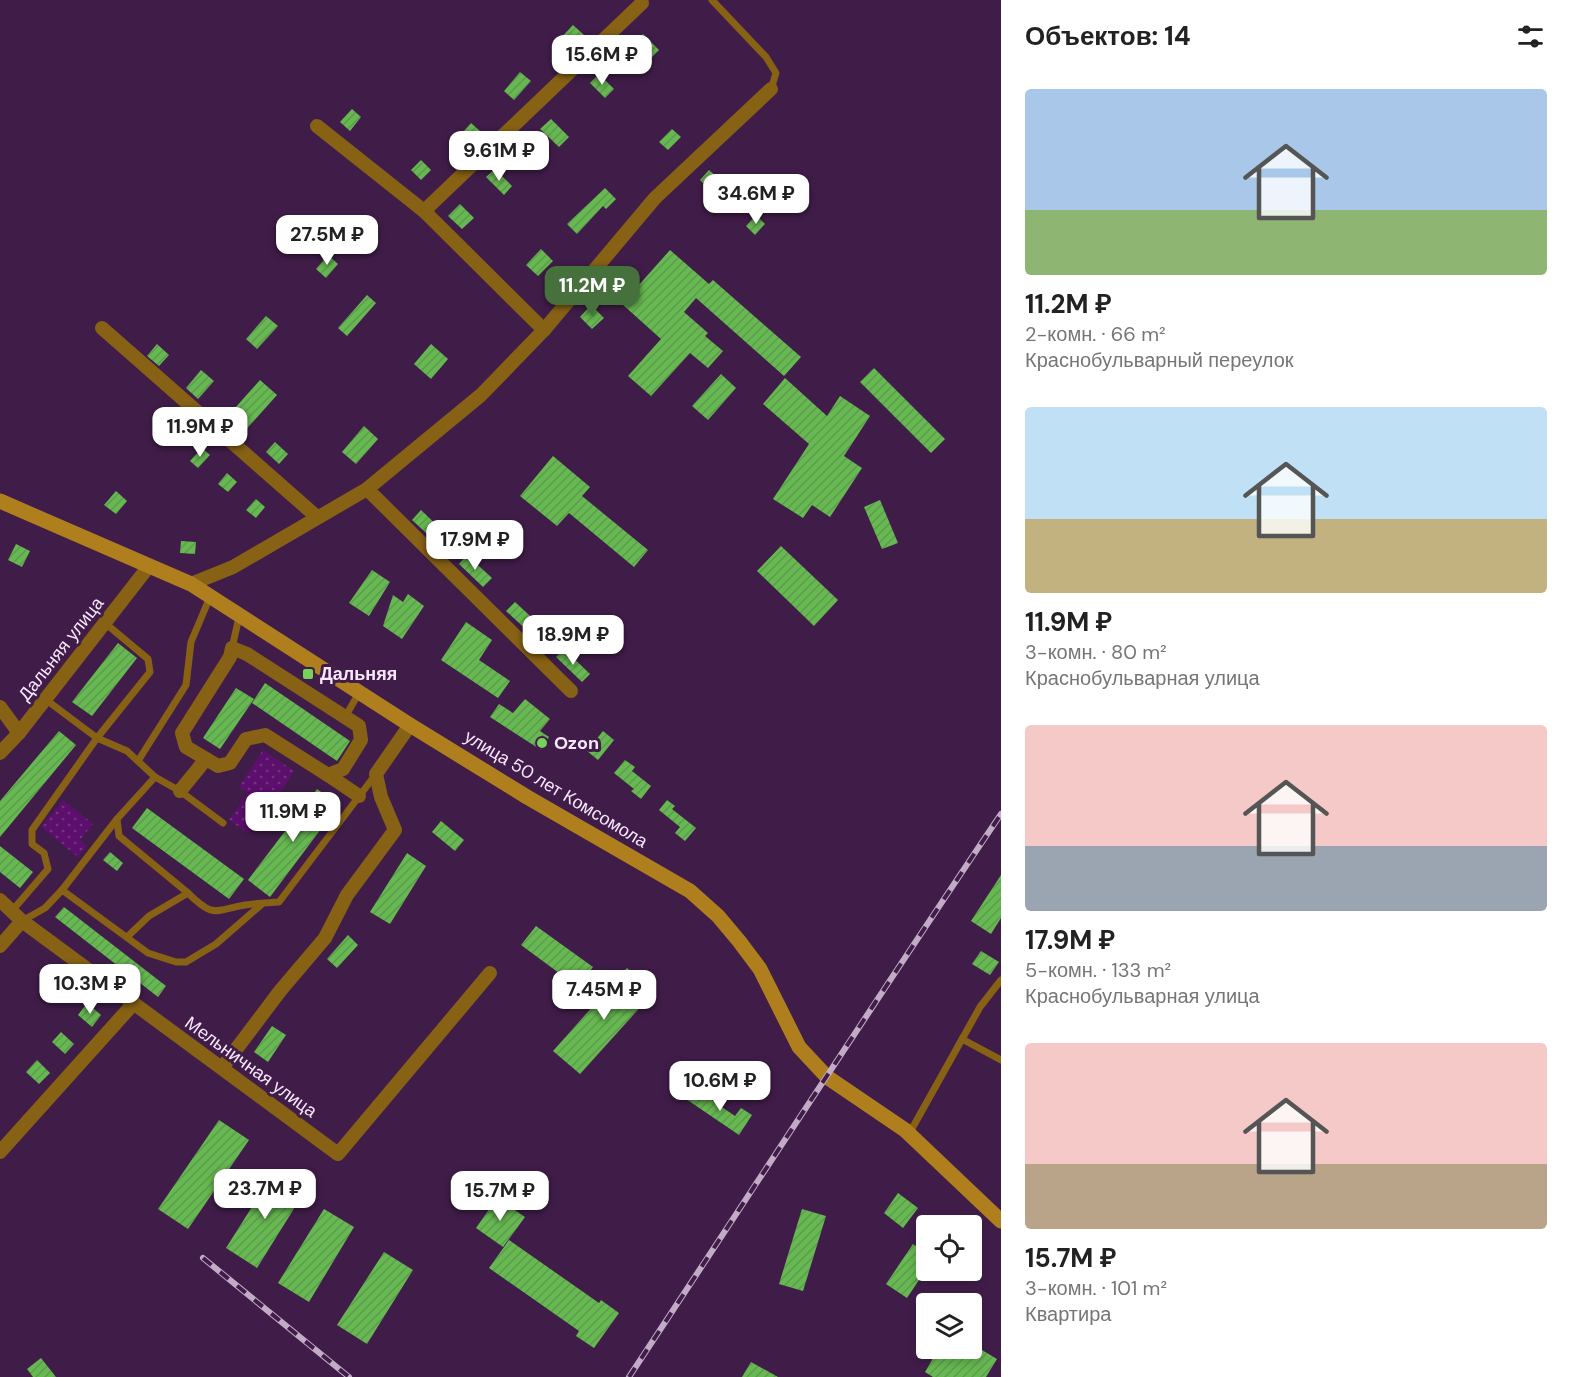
<!DOCTYPE html>
<html lang="ru">
<head>
<meta charset="utf-8">
<style>
  body { margin:0; font-family:"DM Sans",sans-serif; background:#f2f2f2; color:#222; height:100vh; display:flex; flex-direction:column; font-size:22px; white-space:nowrap }
  * { box-sizing:border-box; margin:0 }
  p { font-size:20px; color:#767676 }
  .icon { flex:none; width:33px; height:33px; fill:none; stroke:currentColor; stroke-width:2; stroke-linecap:round; stroke-linejoin:round }
  .map { position:relative; flex:1; overflow:hidden }
  .details { display:flex; flex-direction:column; background:#fff; width:570px }
  .details>* { flex:none }
  .tools { position:absolute; left:916px; top:1215px; display:grid; gap:12px }
  .tools a { display:grid; place-items:center; width:66px; height:66px; border-radius:6px; background:#fff; box-shadow:0 3px 9px #0003; font-size:30px }
  .price { position:absolute; translate:-50% -51px; padding:0 14px; border-radius:12px; background:#fff; color:#222; font-size:20px; line-height:39px; filter:drop-shadow(0 2px 3px #0008) }
  .price::after { content:''; position:absolute; left:50%; top:36px; width:18px; height:14px; margin-left:-9px; background:inherit; clip-path:polygon(0 0,100% 0,50% 100%) }
  .price.selected { background:#47713c; color:#fff }
  ul { padding:0; list-style:none }
  li { display:grid; align-content:center; gap:12px; height:318px; padding:0 24px }
  li span { display:grid; place-items:center; height:186px; border-radius:6px; color:#555 }
  li>.icon { margin-inline-start:auto }
  span .icon { width:108px; height:108px; fill:#fffc; stroke-width:1 }
  li b { font-size:26px }
  h2 { display:flex; justify-content:space-between; align-items:center; height:72px; padding:0 24px; font-size:26px }
  main { display:flex; flex:1; min-height:0 }
  .map>svg:first-child { display:block }
  .grass { fill:url(#grass-dots) }
  .building { fill:url(#building-hatch) }
  .lines { fill:none; stroke-linecap:round; stroke-linejoin:round }
  .lane { stroke:#876114; stroke-width:7 }
  .street { stroke:#876114; stroke-width:14 }
  .secondary { stroke:#af7f1e; stroke-width:15 }
  .rail-casing { stroke:#c2abc7; stroke-width:6 }
  .rail { stroke:#401d49; stroke-width:4; stroke-dasharray:11; stroke-linecap:butt }
  .poi-dot { fill:#75d25b; stroke:#401d49; stroke-width:2 }
  .labels { text-anchor:middle; stroke-width:6; stroke-linejoin:round; paint-order:stroke }
  .street-label { font-size:18px; fill:#f9e7fd; stroke:#401d49 }
  .poi-label { font-size:18px; font-weight:bold; fill:#f9e7fd; stroke:#401d49; text-anchor:start }
</style>
</head>
<body>
<main>
<div class="map">
<svg width="1001" height="1377" viewBox="0 0 1001 1377">
  <defs>
    <pattern id="grass-dots" width="8" height="8" patternUnits="userSpaceOnUse" patternTransform="scale(1.5)"><rect width="8" height="8" fill="#5c0f6d"/><path d="M2 2h.1M6 6h.1" fill="none" stroke="#743283" stroke-width="1.8" stroke-linecap="round"/></pattern>
    <pattern id="building-hatch" width="6" height="6" patternUnits="userSpaceOnUse" patternTransform="scale(1.5)"><rect width="6" height="6" fill="#66b850"/><path d="M-1 1l2-2M0 6l6-6M5 7l2-2" fill="none" stroke="#5f9b4f"/></pattern>
  </defs>
  <rect width="100%" height="100%" fill="#401d49"/>
  <g class="grass">
    <polygon points="263,750 294,771 271,807 268,806 248,833 229,820 248,793 239,787"/>
    <polygon points="63,800 93,824 80,840 87,846 78,857 41,827"/>
  </g>
  <g class="building">
    <polygon points="573,25 584,35 569,51 558,41"/>
    <polygon points="643,34 659,50 648,61 632,45"/>
    <polygon points="520,72 531,81 514,100 504,91"/>
    <polygon points="599,74 614,89 605,98 590,83"/>
    <polygon points="352,109 361,117 350,131 340,122"/>
    <polygon points="551,119 569,137 559,147 540,129"/>
    <polygon points="471,123 480,131 465,148 456,140"/>
    <polygon points="672,129 681,137 668,150 659,142"/>
    <polygon points="421,160 431,170 421,180 411,170"/>
    <polygon points="495,169 512,186 504,195 486,177"/>
    <polygon points="709,170 720,180 710,190 700,180"/>
    <polygon points="605,188 616,199 606,209 603,206 577,234 567,224"/>
    <polygon points="460,204 474,218 462,229 448,216"/>
    <polygon points="756,215 765,224 755,235 746,226"/>
    <polygon points="541,249 553,261 538,276 526,265"/>
    <polygon points="670,250 709,284 713,280 801,357 784,376 696,298 684,312 708,333 705,336 723,351 708,368 690,353 651,396 628,376 661,339 622,304"/>
    <polygon points="328,255 338,264 326,278 316,269"/>
    <polygon points="367,295 376,303 347,336 338,328"/>
    <polygon points="591,305 604,318 592,329 580,317"/>
    <polygon points="266,316 278,326 257,349 246,339"/>
    <polygon points="157,344 169,355 159,366 147,356"/>
    <polygon points="431,344 448,359 431,379 414,364"/>
    <polygon points="874,368 945,439 931,453 860,382"/>
    <polygon points="201,370 214,381 198,399 186,388"/>
    <polygon points="721,374 736,388 708,420 692,406"/>
    <polygon points="785,378 827,416 840,396 870,416 844,456 862,468 830,517 812,505 803,518 773,499 809,444 763,404"/>
    <polygon points="260,380 277,395 243,433 226,418"/>
    <polygon points="166,418 179,429 170,440 157,428"/>
    <polygon points="364,426 378,439 356,464 342,452"/>
    <polygon points="275,442 288,454 279,464 266,452"/>
    <polygon points="202,448 210,455 198,468 190,461"/>
    <polygon points="553,456 590,487 582,496 648,550 634,567 569,513 557,526 520,496"/>
    <polygon points="227,473 237,482 228,492 218,484"/>
    <polygon points="116,491 127,501 116,514 104,505"/>
    <polygon points="256,499 265,507 256,518 246,510"/>
    <polygon points="880,500 898,543 882,549 864,507"/>
    <polygon points="421,510 447,535 438,544 412,520"/>
    <polygon points="181,541 196,542 195,554 180,553"/>
    <polygon points="16,544 30,551 22,567 8,560"/>
    <polygon points="781,546 838,600 814,626 757,571"/>
    <polygon points="467,555 492,578 483,587 459,564"/>
    <polygon points="372,570 390,582 369,616 349,603"/>
    <polygon points="408,594 424,606 402,639 383,626 393,595 403,602"/>
    <polygon points="515,602 541,626 532,635 506,611"/>
    <polygon points="466,622 492,640 479,660 510,681 498,698 441,660"/>
    <polygon points="118,643 137,658 92,716 72,702"/>
    <polygon points="564,649 590,674 582,682 556,657"/>
    <polygon points="265,683 350,741 337,761 252,703"/>
    <polygon points="236,688 254,699 220,749 203,738"/>
    <polygon points="525,699 550,719 540,731 549,737 541,750 490,717 499,704 513,713"/>
    <polygon points="59,731 76,745 0,837 0,801"/>
    <polygon points="603,731 614,740 598,760 587,751"/>
    <polygon points="625,760 635,767 632,771 651,786 641,799 631,791 634,789 614,773"/>
    <polygon points="317,789 339,805 270,897 248,880"/>
    <polygon points="667,800 675,806 672,809 696,828 685,841 675,833 680,827 659,810"/>
    <polygon points="147,808 244,879 229,899 132,828"/>
    <polygon points="441,821 464,840 455,851 432,832"/>
    <polygon points="0,846 33,872 20,888 0,872"/>
    <polygon points="110,852 123,863 117,871 103,860"/>
    <polygon points="407,853 426,866 390,924 370,912"/>
    <polygon points="1001,875 1001,918 991,934 971,921"/>
    <polygon points="64,907 166,986 158,997 55,917"/>
    <polygon points="536,926 593,967 578,987 521,945"/>
    <polygon points="348,935 358,945 337,968 327,959"/>
    <polygon points="981,951 999,962 990,975 972,964"/>
    <polygon points="627,968 654,992 580,1074 553,1051"/>
    <polygon points="87,1003 101,1015 92,1027 78,1015"/>
    <polygon points="272,1026 286,1035 268,1062 254,1052"/>
    <polygon points="61,1032 74,1044 65,1054 52,1042"/>
    <polygon points="37,1060 50,1073 39,1084 26,1072"/>
    <polygon points="694,1088 735,1116 741,1108 752,1115 739,1135 686,1099"/>
    <polygon points="219,1120 249,1140 188,1229 158,1209"/>
    <polygon points="274,1172 305,1191 257,1268 226,1248"/>
    <polygon points="898,1193 918,1208 903,1228 884,1213"/>
    <polygon points="497,1198 525,1217 503,1247 476,1228"/>
    <polygon points="324,1209 354,1227 309,1302 278,1283"/>
    <polygon points="802,1209 826,1216 803,1291 779,1284"/>
    <polygon points="509,1240 599,1303 601,1300 619,1313 594,1348 576,1336 579,1331 489,1268"/>
    <polygon points="913,1244 927,1254 927,1268 907,1298 886,1284"/>
    <polygon points="384,1252 413,1270 367,1344 337,1325"/>
    <polygon points="972,1344 997,1359 986,1377 933,1377 925,1372 939,1348 972,1348"/>
    <polygon points="41,1358 56,1377 33,1377 27,1369"/>
    <polygon points="751,1362 778,1377 742,1377"/>
  </g>
  <g class="lines">
    <g class="lane">
      <polyline points="712,0 766,57 776,73 771,89"/>
      <polyline points="232,648 239,617"/>
      <polyline points="45,699 97,738 127,751 155,777 180,791 223,823"/>
      <polyline points="345,717 359,693"/>
      <polyline points="138,761 186,685 191,642 210,597"/>
      <polyline points="155,777 117,819 119,836 188,893"/>
      <polyline points="62,890 117,819"/>
      <polyline points="11,912 48,869 44,853 32,844 32,830 97,738 150,672 148,659 105,623"/>
      <polyline points="22,921 45,908 62,890 148,953 176,962 186,962 216,944 262,904"/>
      <path d="M 127,937 L 149,916 L 188,893 C 214,919 215,910 245,905 C 257,903 267,903 279,902 L 376,774"/>
      <polyline points="962,1039 1001,1060"/>
      <polyline points="909,1134 980,1007 1001,980"/>
    </g>
    <g class="street">
      <polyline points="317,126 424,211 544,330"/>
      <polyline points="424,211 642,3"/>
      <polyline points="102,328 317,517"/>
      <polyline points="367,489 571,691"/>
      <polyline points="191,584 233,567 367,489 481,395 544,330 655,198 771,89"/>
      <polygon points="232,648 247,654 359,726 361,740 343,769 328,775 265,735 246,739 230,763 218,766 186,747 182,733 230,657"/>
      <polyline points="0,707 19,733"/>
      <polyline points="0,753 19,733 149,566"/>
      <polyline points="328,775 359,796"/>
      <polyline points="180,791 206,759"/>
      <polyline points="0,900 22,921 338,1154 490,973"/>
      <polyline points="0,946 22,921"/>
      <polyline points="222,1068 280,991 325,938 347,895 395,830 381,797 376,774 410,725"/>
      <polyline points="0,1152 134,1003"/>
    </g>
    <polyline class="secondary" points="0,501 191,584 410,725 527,797 690,891 718,916 739,941 760,969 799,1047 827,1077 905,1130 1001,1221"/>
    <defs>
      <g id="rail">
        <polyline points="203,1258 349,1377"/>
        <path d="M 629,1377 C 753,1189 875,1001 1001,814"/>
      </g>
    </defs>
    <use href="#rail" class="rail-casing"/>
    <use href="#rail" class="rail"/>
  </g>
  <g class="poi-dot">
    <rect x="302" y="668" width="12" height="12" rx="3"/>
    <circle cx="542" cy="743" r="6"/>
  </g>
  <g class="labels">
    <g class="street-label">
      <text transform="translate(61 649) rotate(-52)" y="6">Дальняя улица</text>
      <text transform="translate(556 789) rotate(31)" y="6">улица 50 лет Комсомола</text>
      <text transform="translate(251 1067) rotate(36)" y="6">Мельничная улица</text>
    </g>
    <g class="poi-label">
      <text x="320" y="680">Дальняя</text>
      <text x="554" y="749">Ozon</text>
    </g>
  </g>
</svg>
<div class="tools">
<a><svg class="icon" aria-label="locate" viewBox="0 0 24 24"><circle cx="12" cy="12" r="6"/><path d="M12 2v4M12 18v4M2 12h4M18 12h4"/></svg></a>
<a><svg class="icon" aria-label="layers" viewBox="0 0 24 24"><path d="M12 4l9 5-9 5-9-5zM3 14l9 5 9-5"/></svg></a>
</div>
<b class="price" style="left:602px;top:86px">15.6M ₽</b>
<b class="price" style="left:499px;top:182px">9.61M ₽</b>
<b class="price" style="left:756px;top:225px">34.6M ₽</b>
<b class="price" style="left:327px;top:266px">27.5M ₽</b>
<b class="price selected" style="left:592px;top:317px">11.2M ₽</b>
<b class="price" style="left:200px;top:458px">11.9M ₽</b>
<b class="price" style="left:475px;top:571px">17.9M ₽</b>
<b class="price" style="left:573px;top:666px">18.9M ₽</b>
<b class="price" style="left:293px;top:843px">11.9M ₽</b>
<b class="price" style="left:90px;top:1015px">10.3M ₽</b>
<b class="price" style="left:604px;top:1021px">7.45M ₽</b>
<b class="price" style="left:720px;top:1112px">10.6M ₽</b>
<b class="price" style="left:265px;top:1220px">23.7M ₽</b>
<b class="price" style="left:500px;top:1222px">15.7M ₽</b>
</div>
<section class="details">
<h2>Объектов: 14<svg class="icon" aria-label="filters" viewBox="0 0 24 24"><path d="M4 7h16M4 17h16"/><circle cx="9" cy="7" r="2"/><circle cx="15" cy="17" r="2"/></svg></h2>
<ul>
<li><span style="background:linear-gradient(#a9c7e8 65%,#8fb573 0)"><svg class="icon" aria-label="home" viewBox="0 0 24 24"><path d="M3 11l9-7 9 7M6 9v11h12V9"/></svg></span><div><b>11.2M ₽</b><p>2-комн. · 66 m²</p><p>Краснобульварный переулок</p></div></li>
<li><span style="background:linear-gradient(#bfe0f5 60%,#c2b280 0)"><svg class="icon" aria-label="home" viewBox="0 0 24 24"><path d="M3 11l9-7 9 7M6 9v11h12V9"/></svg></span><div><b>11.9M ₽</b><p>3-комн. · 80 m²</p><p>Краснобульварная улица</p></div></li>
<li><span style="background:linear-gradient(#f6c9c9 65%,#9aa5b1 0)"><svg class="icon" aria-label="home" viewBox="0 0 24 24"><path d="M3 11l9-7 9 7M6 9v11h12V9"/></svg></span><div><b>17.9M ₽</b><p>5-комн. · 133 m²</p><p>Краснобульварная улица</p></div></li>
<li><span style="background:linear-gradient(#f6c9c9 65%,#b9a48a 0)"><svg class="icon" aria-label="home" viewBox="0 0 24 24"><path d="M3 11l9-7 9 7M6 9v11h12V9"/></svg></span><div><b>15.7M ₽</b><p>3-комн. · 101 m²</p><p>Квартира</p></div></li>
</ul>
</section>
</main>
</body>
</html>
